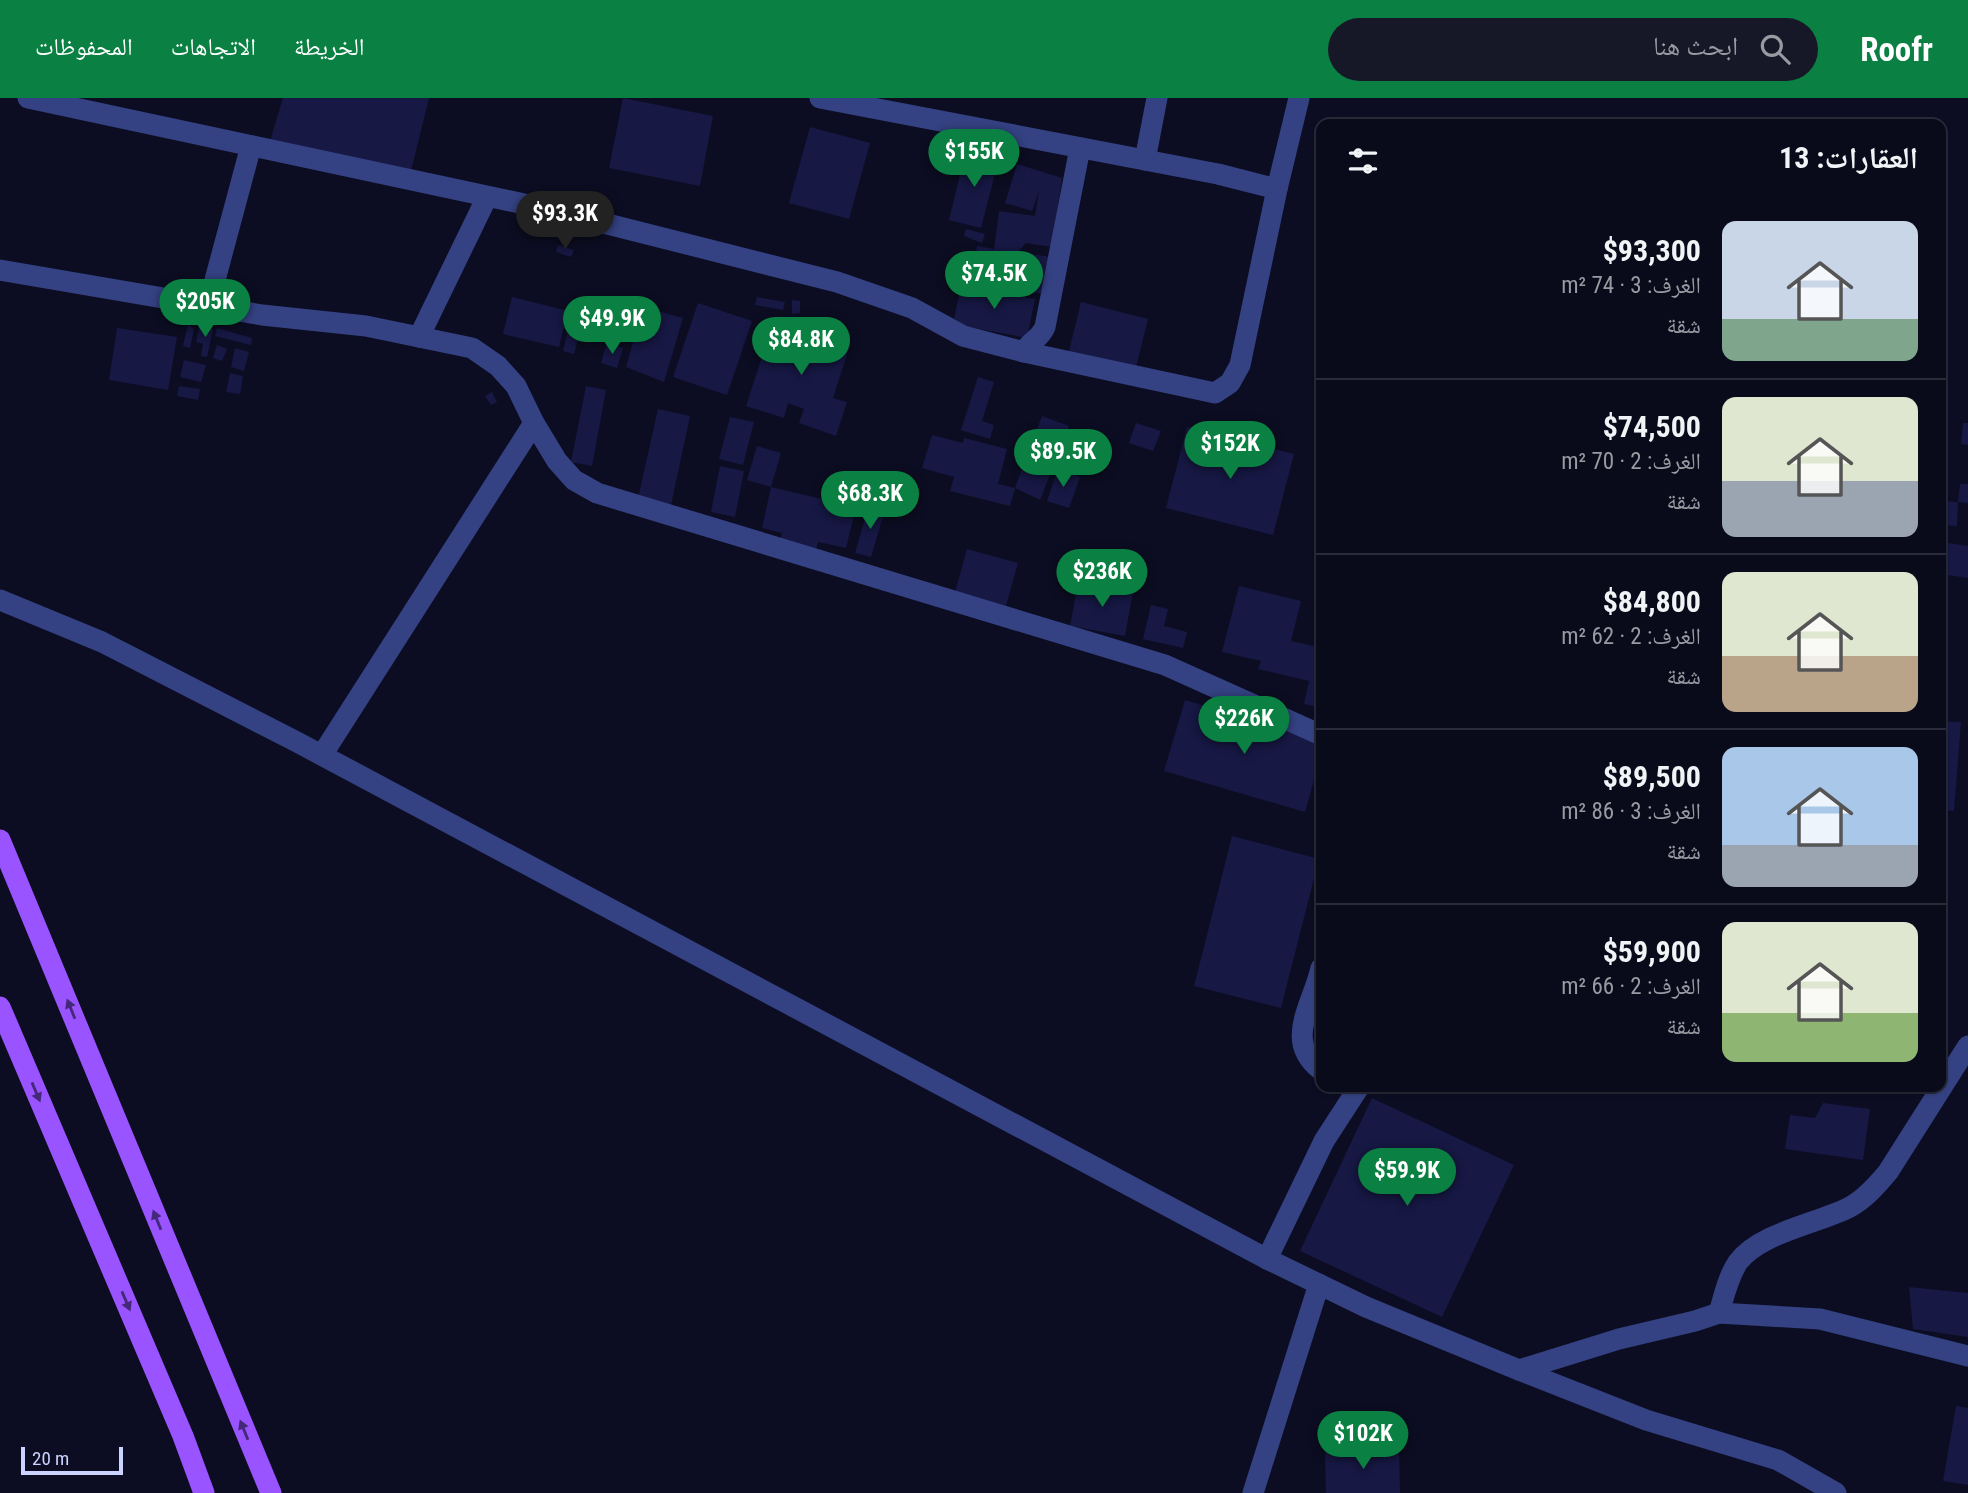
<!DOCTYPE html>
<html lang="ar">
<head>
<meta charset="utf-8">
<style>
  body { margin:0; font-family:"Roboto Condensed","Noto Naskh Arabic",sans-serif; background:#171827; color:#f1f3f6; direction:rtl; height:100vh; display:flex; flex-direction:column; font-size:26px; white-space:nowrap }
  * { box-sizing:border-box; margin:0 }
  p { font-size:23px; color:#999aa2 }
  .icon { flex:none; width:38px; height:38px; fill:none; stroke:currentColor; stroke-width:2; stroke-linecap:round; stroke-linejoin:round }
  .map { position:relative; flex:1; overflow:hidden; direction:ltr }
  .drawer { position:absolute; left:1316px; top:21px; width:630px; height:973px; display:flex; flex-direction:column; background:#090a1a; border-radius:14px; box-shadow:0 2px 5px #0004,0 0 0 2px #292b39; direction:rtl }
  .drawer>* { flex:none }
  .scale { position:absolute; left:21px; bottom:18px; width:102px; box-sizing:border-box; padding-left:7px; border:4px solid #ccd2ff; border-top:0; font-size:19px; line-height:24px; white-space:nowrap; color:#ccd2ff; -webkit-text-stroke:5px #0c0d22; paint-order:stroke }
  .price { position:absolute; translate:-50% -60px; padding:0 16px; border-radius:24px; background:#0b8043; color:#fff; font-size:23px; line-height:46px; filter:drop-shadow(0 2px 4px #0008) }
  .price::after { content:''; position:absolute; left:50%; top:42px; width:21px; height:16px; margin-left:-10px; background:inherit; clip-path:polygon(0 0,100% 0,50% 100%) }
  .price.active { background:#222; color:#fff }
  ul { padding:0; list-style:none }
  li { display:flex; align-items:center; gap:21px; height:175px; padding:0 28px }
  li+li { border-top:2px solid #292b39 }
  li span { display:grid; place-items:center; flex:none; width:196px; height:140px; border-radius:14px; color:#555 }
  li>.icon { margin-inline-start:auto }
  span .icon { width:84px; height:84px; fill:#fffc; stroke-width:1 }
  li b { font-size:30px }
  h2 { display:flex; justify-content:space-between; align-items:center; height:84px; padding:0 28px; font-size:30px }
  header { display:flex; align-items:center; gap:42px; box-sizing:border-box; height:98px; padding:0 35px; background:#0b8043; color:#fff }
  header strong { font-size:33px }
  nav { display:flex; gap:38px; margin-inline-start:auto; font-size:24px }
  .search { width:490px; height:63px; background:#171827; display:flex; align-items:center; gap:18px; box-sizing:border-box; padding:0 24px; border-radius:38px; color:#999aa2; font-size:26px }
  .map>svg:first-child { display:block }
  .building { fill:#171844 }
  .lines { fill:none; stroke-linecap:round; stroke-linejoin:round }
  .minor { stroke:#344283; stroke-width:21 }
  .major { stroke:#9953ff; stroke-width:21 }
  .oneway { fill:#44297a }
</style>
</head>
<body>
<header>
<strong>Roofr</strong>
<div class="search"><svg class="icon" aria-label="search" viewBox="0 0 24 24"><circle cx="10" cy="10" r="6"/><path d="M15 15l6 6"/></svg>ابحث هنا</div>
<nav><a>الخريطة</a><a>الاتجاهات</a><a>المحفوظات</a></nav>
</header>
<div class="map">
<svg width="1968" height="1395" viewBox="0 0 1968 1395">
  <rect width="100%" height="100%" fill="#0c0d22"/>
  <g class="building">
    <polygon points="283,0 429,0 409,81 269,46"/>
    <polygon points="623,0 713,18 700,88 609,70"/>
    <polygon points="810,29 870,45 849,121 789,105"/>
    <polygon points="966,52 999,60 981,130 949,122"/>
    <polygon points="1017,66 1062,80 1052,149 1026,145 1018,154 1051,159 1045,196 971,185 977,148 994,151 999,113 1035,118 1039,93 1032,113 1005,105"/>
    <polygon points="966,131 985,136 982,145 964,138"/>
    <polygon points="558,147 574,152 571,159 556,154"/>
    <polygon points="961,187 1035,201 1027,240 953,226"/>
    <polygon points="512,199 568,213 559,249 503,236"/>
    <polygon points="757,199 785,204 783,212 755,207"/>
    <polygon points="792,202 800,203 800,215 792,216"/>
    <polygon points="1081,204 1148,221 1135,273 1068,257"/>
    <polygon points="698,205 752,223 727,297 673,279"/>
    <polygon points="643,209 683,220 664,284 626,269"/>
    <polygon points="571,220 581,230 574,256 563,253"/>
    <polygon points="774,222 850,247 833,300 847,304 836,338 799,325 804,311 788,305 784,320 746,308"/>
    <polygon points="188,227 194,231 190,250 183,248"/>
    <polygon points="199,228 213,231 207,259 201,258 203,246 196,244"/>
    <polygon points="117,230 177,239 168,292 109,282"/>
    <polygon points="217,230 252,240 251,247 215,238"/>
    <polygon points="607,245 623,250 617,270 601,265"/>
    <polygon points="217,247 227,251 222,263 213,260"/>
    <polygon points="235,250 249,254 244,273 231,269"/>
    <polygon points="184,262 206,267 201,284 180,279"/>
    <polygon points="230,275 243,278 240,296 226,294"/>
    <polygon points="978,279 994,284 982,323 994,327 990,341 961,332"/>
    <polygon points="179,288 200,291 198,302 177,298"/>
    <polygon points="586,288 606,292 592,368 571,364"/>
    <polygon points="492,294 497,304 491,307 485,298"/>
    <polygon points="658,311 690,318 671,407 638,400"/>
    <polygon points="1042,318 1069,328 1040,402 1015,390 1010,408 950,393 954,379 922,370 932,337 963,345 964,340 1007,351 998,386 1015,390"/>
    <polygon points="730,319 754,324 743,367 719,361"/>
    <polygon points="1136,325 1161,333 1153,353 1129,345"/>
    <polygon points="1963,325 1968,325 1968,347 1961,346"/>
    <polygon points="1187,329 1294,356 1273,437 1166,410"/>
    <polygon points="757,348 781,355 771,389 856,409 846,450 818,444 815,456 779,447 782,435 762,430 771,389 747,382"/>
    <polygon points="720,368 744,373 735,419 711,414"/>
    <polygon points="1058,371 1080,379 1069,410 1047,403"/>
    <polygon points="1960,386 1968,386 1968,405 1958,404 1957,428 1941,427 1941,403 1958,404"/>
    <polygon points="869,407 885,412 871,459 855,455"/>
    <polygon points="1941,444 1968,448 1968,480 1941,476"/>
    <polygon points="967,451 1018,465 1006,508 955,494"/>
    <polygon points="1078,485 1133,494 1125,538 1070,528"/>
    <polygon points="1239,488 1301,503 1291,543 1318,549 1321,540 1321,610 1304,606 1309,583 1258,571 1261,563 1222,554"/>
    <polygon points="1151,507 1168,511 1164,528 1187,534 1183,550 1143,541"/>
    <polygon points="1185,602 1321,642 1321,658 1305,714 1164,673"/>
    <polygon points="1941,623 1961,624 1954,713 1941,712"/>
    <polygon points="1232,738 1319,761 1281,910 1194,888"/>
    <polygon points="1803,989 1823,989 1822,993"/>
    <polygon points="1372,1000 1514,1067 1442,1219 1300,1153"/>
    <polygon points="1823,1005 1870,1011 1863,1062 1785,1051 1790,1017 1815,1020"/>
    <polygon points="1909,1189 1968,1195 1968,1239 1913,1231"/>
    <polygon points="1956,1308 1968,1310 1968,1387 1943,1383"/>
    <polygon points="1399,1350 1400,1395 1326,1395 1325,1352"/>
  </g>
  <g class="lines">
    <g class="minor">
      <polyline points="28,0 552,112 837,184 912,210 963,238 1024,254 1215,295 1230,285 1240,267 1277,91 1299,0"/>
      <polyline points="820,0 1218,76 1277,91"/>
      <polyline points="1145,62 1157,0"/>
      <polyline points="0,172 262,217 366,228 472,250 498,268 516,288 534,325 557,363 574,382 597,395 1165,567 1321,637"/>
      <polyline points="208,208 251,48"/>
      <polyline points="419,239 487,99"/>
      <path d="M 1024,254 C 1029,244 1040,241 1045,229 L 1080,50"/>
      <polyline points="0,502 102,544 297,644 1267,1161 1366,1209 1519,1272 1646,1322 1778,1362 1836,1395"/>
      <polyline points="322,657 534,325"/>
      <path d="M 1321,870 C 1313,907 1283,943 1321,972"/>
      <polyline points="1267,1161 1324,1043 1359,989"/>
      <path d="M 1719,1215 C 1724,1198 1728,1179 1738,1164 C 1760,1135 1815,1126 1848,1110 C 1864,1102 1877,1087 1888,1074 L 1968,948"/>
      <polyline points="1519,1272 1619,1241 1695,1223 1719,1215 1820,1221 1968,1258"/>
      <polyline points="1253,1395 1319,1186"/>
    </g>
    <g class="major">
      <polyline points="0,742 271,1395"/>
      <polyline points="0,909 183,1338 204,1395"/>
    </g>
  </g>
  <defs><path id="oneway-solid" d="M-6-.8H1V-3.2L6.5 0L1 3.2V.8H-6Z" transform="scale(1.75)"/></defs>
  <g class="oneway">
    <use href="#oneway-solid" transform="translate(71 911) rotate(-112)"/>
    <use href="#oneway-solid" transform="translate(36 994) rotate(67)"/>
    <use href="#oneway-solid" transform="translate(157 1122) rotate(-112)"/>
    <use href="#oneway-solid" transform="translate(126 1203) rotate(67)"/>
    <use href="#oneway-solid" transform="translate(244 1332) rotate(-112)"/>
  </g>
</svg>
<div class="scale">20 m</div>
<b class="price" style="left:974px;top:91px">$155K</b>
<b class="price active" style="left:565px;top:153px">$93.3K</b>
<b class="price" style="left:994px;top:213px">$74.5K</b>
<b class="price" style="left:205px;top:241px">$205K</b>
<b class="price" style="left:612px;top:258px">$49.9K</b>
<b class="price" style="left:801px;top:279px">$84.8K</b>
<b class="price" style="left:1230px;top:383px">$152K</b>
<b class="price" style="left:1063px;top:391px">$89.5K</b>
<b class="price" style="left:870px;top:433px">$68.3K</b>
<b class="price" style="left:1102px;top:511px">$236K</b>
<b class="price" style="left:1244px;top:658px">$226K</b>
<b class="price" style="left:1407px;top:1110px">$59.9K</b>
<b class="price" style="left:1363px;top:1373px">$102K</b>
<section class="drawer">
<h2>العقارات: 13<svg class="icon" aria-label="filters" viewBox="0 0 24 24"><path d="M4 7h16M4 17h16"/><circle cx="9" cy="7" r="2"/><circle cx="15" cy="17" r="2"/></svg></h2>
<ul>
<li><span style="background:linear-gradient(#c9d6e8 70%,#7fa58c 0)"><svg class="icon" aria-label="home" viewBox="0 0 24 24"><path d="M3 11l9-7 9 7M6 9v11h12V9"/></svg></span><div><b>$93,300</b><p>الغرف: 3 · 74 m²</p><p>شقة</p></div></li>
<li><span style="background:linear-gradient(#dfe7d0 60%,#9aa5b1 0)"><svg class="icon" aria-label="home" viewBox="0 0 24 24"><path d="M3 11l9-7 9 7M6 9v11h12V9"/></svg></span><div><b>$74,500</b><p>الغرف: 2 · 70 m²</p><p>شقة</p></div></li>
<li><span style="background:linear-gradient(#dfe7d0 60%,#b9a48a 0)"><svg class="icon" aria-label="home" viewBox="0 0 24 24"><path d="M3 11l9-7 9 7M6 9v11h12V9"/></svg></span><div><b>$84,800</b><p>الغرف: 2 · 62 m²</p><p>شقة</p></div></li>
<li><span style="background:linear-gradient(#a9c7e8 70%,#9aa5b1 0)"><svg class="icon" aria-label="home" viewBox="0 0 24 24"><path d="M3 11l9-7 9 7M6 9v11h12V9"/></svg></span><div><b>$89,500</b><p>الغرف: 3 · 86 m²</p><p>شقة</p></div></li>
<li><span style="background:linear-gradient(#dfe7d0 65%,#8fb573 0)"><svg class="icon" aria-label="home" viewBox="0 0 24 24"><path d="M3 11l9-7 9 7M6 9v11h12V9"/></svg></span><div><b>$59,900</b><p>الغرف: 2 · 66 m²</p><p>شقة</p></div></li>
</ul>
</section>
</div>
</body>
</html>
